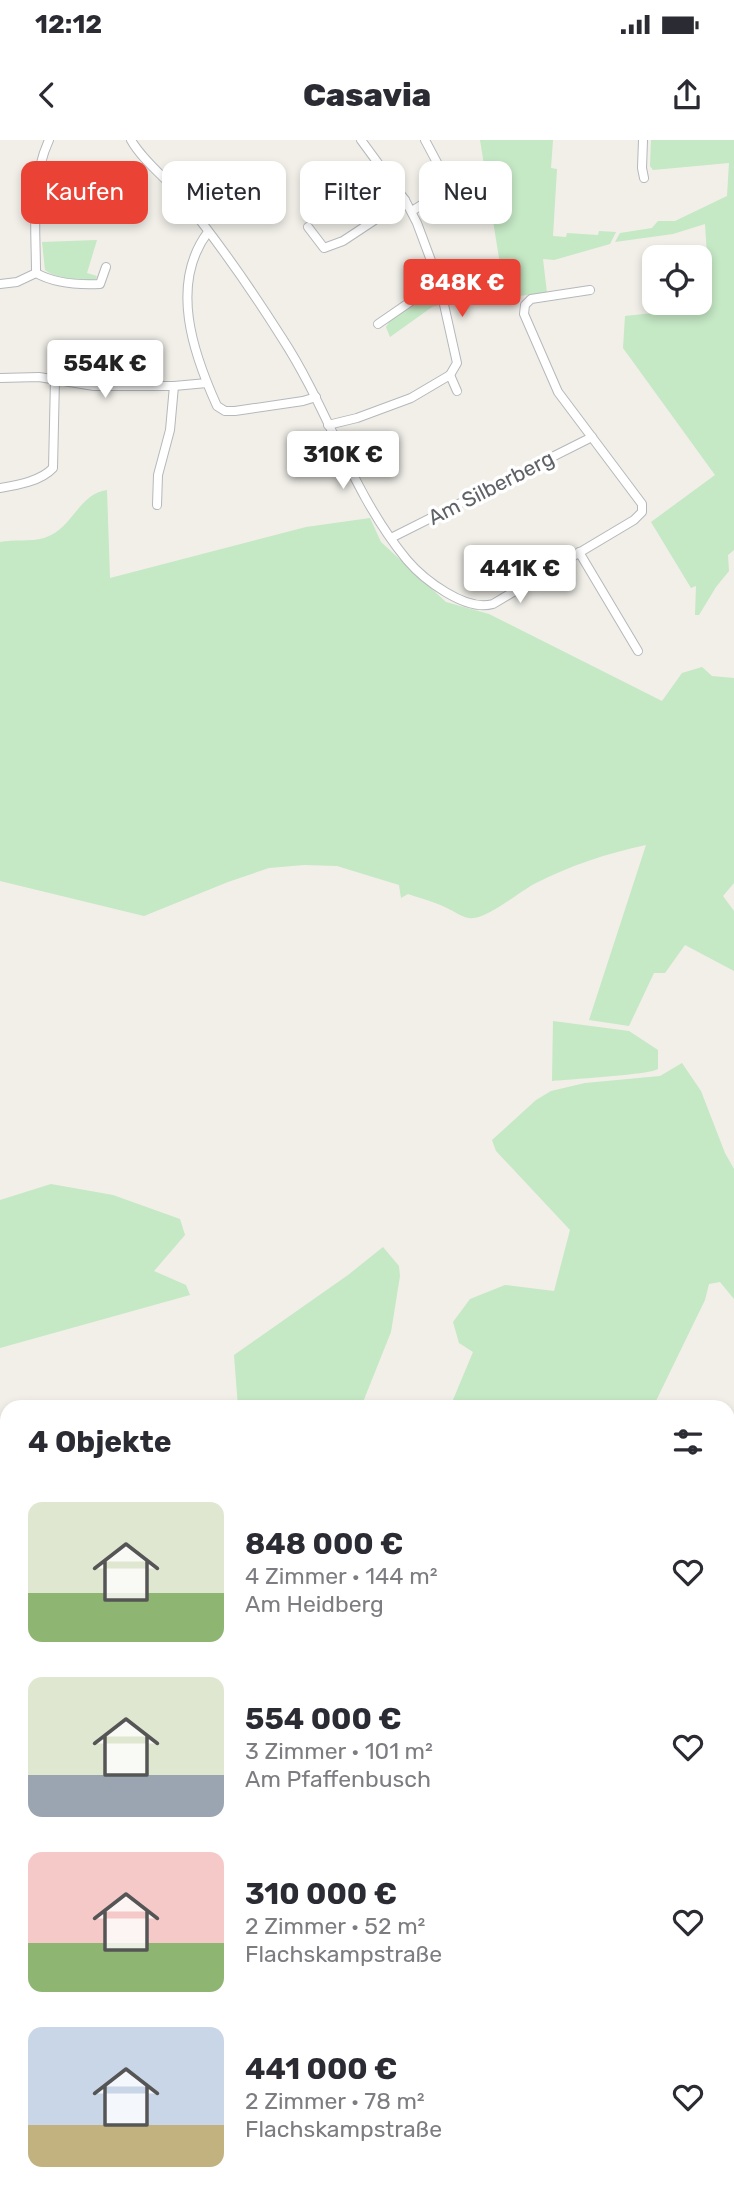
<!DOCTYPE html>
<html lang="de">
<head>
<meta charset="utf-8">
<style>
  body { margin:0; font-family:Rubik,sans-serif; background:#f7f7f7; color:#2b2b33; height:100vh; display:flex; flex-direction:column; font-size:26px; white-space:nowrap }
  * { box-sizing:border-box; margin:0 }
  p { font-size:23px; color:#7c7c81 }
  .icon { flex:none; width:38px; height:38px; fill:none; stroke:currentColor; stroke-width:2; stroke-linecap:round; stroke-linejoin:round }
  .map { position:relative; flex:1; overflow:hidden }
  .panel { position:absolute; left:0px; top:1260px; width:735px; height:798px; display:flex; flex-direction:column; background:#fff; border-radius:21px 21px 0 0; box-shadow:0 4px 10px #0003 }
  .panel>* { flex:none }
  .banner { position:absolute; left:21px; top:21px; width:693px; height:63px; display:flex; gap:14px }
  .fabs { position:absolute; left:642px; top:105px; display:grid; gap:14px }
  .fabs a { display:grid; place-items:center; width:70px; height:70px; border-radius:14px; background:#fff; box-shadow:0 4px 10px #0003; font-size:35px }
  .price { position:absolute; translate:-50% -60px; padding:0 16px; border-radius:7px; background:#fff; color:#222; font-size:23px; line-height:46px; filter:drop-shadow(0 2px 4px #0008) }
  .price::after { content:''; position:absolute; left:50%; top:42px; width:21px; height:16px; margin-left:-10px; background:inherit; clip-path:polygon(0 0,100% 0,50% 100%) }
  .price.on { background:#ea4335; color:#fff }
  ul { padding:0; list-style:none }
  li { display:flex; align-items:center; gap:21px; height:175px; padding:0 28px }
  li span { display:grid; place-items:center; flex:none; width:196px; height:140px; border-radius:14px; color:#555 }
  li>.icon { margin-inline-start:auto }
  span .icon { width:84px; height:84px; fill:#fffc; stroke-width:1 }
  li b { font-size:30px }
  h2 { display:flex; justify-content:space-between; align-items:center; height:84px; padding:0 28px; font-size:30px }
  .tag { padding:0 24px; border-radius:14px; background:#fff; box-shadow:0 4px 10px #0003; font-size:24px; line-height:63px }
  .tag.on { background:#ea4335; color:#fff }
  .status { display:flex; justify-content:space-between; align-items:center; height:49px; padding:0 35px; background:#fff; direction:ltr }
  .status svg { height:19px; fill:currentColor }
  header { display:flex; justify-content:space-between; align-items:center; height:91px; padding:0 28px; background:#fff; font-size:32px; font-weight:800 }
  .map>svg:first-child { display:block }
  .green { fill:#c5e8c5 }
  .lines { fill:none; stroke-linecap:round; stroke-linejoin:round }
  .minor-casing { stroke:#b5b8bc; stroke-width:10 }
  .minor { stroke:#fff; stroke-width:8 }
  .labels { text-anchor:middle; stroke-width:7; stroke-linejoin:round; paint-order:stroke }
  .street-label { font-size:21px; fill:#5f6368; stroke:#fff }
</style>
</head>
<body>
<div class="status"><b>12:12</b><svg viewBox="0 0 49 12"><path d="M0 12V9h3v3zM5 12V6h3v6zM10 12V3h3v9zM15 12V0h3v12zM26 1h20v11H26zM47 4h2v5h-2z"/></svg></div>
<header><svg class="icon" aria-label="back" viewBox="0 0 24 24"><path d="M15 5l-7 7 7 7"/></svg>Casavia<svg class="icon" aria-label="share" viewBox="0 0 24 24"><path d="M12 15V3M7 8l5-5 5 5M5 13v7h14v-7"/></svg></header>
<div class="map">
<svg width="734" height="2058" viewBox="0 0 734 2058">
  <rect width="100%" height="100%" fill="#f1efe8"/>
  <g class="green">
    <polygon points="480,0 553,0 551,28 557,29 553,96 566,97 567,93 598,95 599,91 616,92 610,104 554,120 543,119 547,153 519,156 513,154 499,118"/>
    <polygon points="651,0 734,0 734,410 728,415 729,431 716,447 699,475 695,475 696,446 691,448 651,382 715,335 623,208 625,176 699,168 708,131 705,84 673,94 615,102 620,93 652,88 658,81 675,81 727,56 729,23 653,30 650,26"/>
    <path d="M 97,100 L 87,133 L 97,136 L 96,139 C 83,142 55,138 45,130 L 42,102 Z"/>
    <polygon points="431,151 437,154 439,165 432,167 390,197 386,187 392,178"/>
    <path d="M 107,350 L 110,438 L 306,387 L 370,378 L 381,402 L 446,462 L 489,474 L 662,561 L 682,533 L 702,527 L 712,536 L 734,538 L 734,743 L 723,756 L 734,771 L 734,831 L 685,805 L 665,833 L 654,833 L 629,886 L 589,880 L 646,705 C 608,713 569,726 534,744 C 518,753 489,777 473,778 C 467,779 463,776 458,774 C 442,764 426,760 408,754 L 401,758 L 399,745 L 337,726 L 304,725 L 269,728 L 228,742 L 144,776 L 0,741 L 0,402 C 14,399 30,402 44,398 C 72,390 78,354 107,350 Z"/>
    <path d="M 553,881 L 629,891 L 658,910 L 658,929 C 648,935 571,939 552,941 Z"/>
    <polygon points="682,923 701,951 725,1013 734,1029 734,1159 720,1142 709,1144 705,1160 653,1267 450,1267 473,1212 459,1203 453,1182 470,1159 505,1145 554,1151 570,1090 496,1011 492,1000 536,960 551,951 585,943 660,936"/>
    <polygon points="51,1044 113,1055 180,1079 185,1095 154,1131 186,1145 190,1155 0,1208 0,1060"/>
    <polygon points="383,1107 399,1126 400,1136 391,1192 361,1267 238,1267 234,1215 348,1135"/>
    <polygon points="7,1403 7,1815 0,1828 0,1410"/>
    <polygon points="734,1543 734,1810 728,1809 728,1558"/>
  </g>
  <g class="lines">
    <defs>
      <g id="minor">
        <path d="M 131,0 C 143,21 164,36 180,55 C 217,100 251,149 282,198 C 329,270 351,352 407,420 C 424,440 466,472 493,464 L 634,380 L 642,372 L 642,364 L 558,252 L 524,174 L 525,165 L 531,159 L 590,150"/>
        <polyline points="643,0 642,28 644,38"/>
        <polyline points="412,71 450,47 425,0"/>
        <polyline points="308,87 324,108 343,101 405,60"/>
        <path d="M 208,92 C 169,144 193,213 217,266 L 225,271 L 235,271 L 303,261 L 316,257"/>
        <path d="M 36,133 C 54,143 80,145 100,144 L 106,127"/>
        <path d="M 0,144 L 17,142 L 36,133 C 36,89 30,41 49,0"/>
        <polyline points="378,184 439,142"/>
        <polyline points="450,235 457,251"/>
        <polyline points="0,238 39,237 94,246 174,246 207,243"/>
        <polyline points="328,285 357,278 411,258 450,235 457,223 439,142 417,83 405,60 361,0"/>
        <path d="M 0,348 C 18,345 41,341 53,328 L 55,239"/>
        <polyline points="157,365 158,335 170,290 174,246"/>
        <polyline points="391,398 592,297"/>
        <polyline points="579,412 638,511"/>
        <polyline points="728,1897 734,1890"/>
        <polyline points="0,1936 7,1923"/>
        <polyline points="0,2035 7,2058"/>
        <polyline points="347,2051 352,2058"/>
        <polyline points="450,2051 455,2058"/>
        <polyline points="579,2058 586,2051"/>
      </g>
    </defs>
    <use href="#minor" class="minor-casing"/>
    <use href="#minor" class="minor"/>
  </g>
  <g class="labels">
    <g class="street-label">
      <text transform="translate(491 348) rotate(-27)" y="7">Am Silberberg</text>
    </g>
  </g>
</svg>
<div class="fabs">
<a><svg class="icon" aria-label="locate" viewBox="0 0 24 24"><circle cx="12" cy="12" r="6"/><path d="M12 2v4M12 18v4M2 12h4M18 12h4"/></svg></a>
</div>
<b class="price on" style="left:462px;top:179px">848K €</b>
<b class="price" style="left:105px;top:260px">554K €</b>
<b class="price" style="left:343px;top:351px">310K €</b>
<b class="price" style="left:520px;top:465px">441K €</b>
<div class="banner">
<a class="tag on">Kaufen</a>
<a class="tag">Mieten</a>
<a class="tag">Filter</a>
<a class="tag">Neu</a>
</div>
<section class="panel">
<h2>4 Objekte<svg class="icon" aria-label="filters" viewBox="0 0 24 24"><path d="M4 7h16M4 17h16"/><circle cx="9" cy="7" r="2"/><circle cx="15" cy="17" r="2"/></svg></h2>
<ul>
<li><span style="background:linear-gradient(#dfe7d0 65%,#8fb573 0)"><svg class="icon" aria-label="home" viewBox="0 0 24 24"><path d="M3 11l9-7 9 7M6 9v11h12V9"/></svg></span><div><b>848 000 €</b><p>4 Zimmer · 144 m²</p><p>Am Heidberg</p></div><svg class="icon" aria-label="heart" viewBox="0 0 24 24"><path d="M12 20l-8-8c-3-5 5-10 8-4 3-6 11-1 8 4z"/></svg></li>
<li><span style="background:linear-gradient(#dfe7d0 70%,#9aa5b1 0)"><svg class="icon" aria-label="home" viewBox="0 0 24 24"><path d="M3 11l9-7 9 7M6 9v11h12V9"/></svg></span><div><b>554 000 €</b><p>3 Zimmer · 101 m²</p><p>Am Pfaffenbusch</p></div><svg class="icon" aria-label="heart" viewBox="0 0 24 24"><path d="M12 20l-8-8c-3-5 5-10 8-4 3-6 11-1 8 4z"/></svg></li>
<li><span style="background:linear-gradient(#f6c9c9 65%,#8fb573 0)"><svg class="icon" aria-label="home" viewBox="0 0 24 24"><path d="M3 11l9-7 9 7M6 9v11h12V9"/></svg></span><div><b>310 000 €</b><p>2 Zimmer · 52 m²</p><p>Flachskampstraße</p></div><svg class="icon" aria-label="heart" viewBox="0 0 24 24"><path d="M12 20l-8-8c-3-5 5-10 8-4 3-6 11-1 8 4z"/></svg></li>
<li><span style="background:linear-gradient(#c9d6e8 70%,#c2b280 0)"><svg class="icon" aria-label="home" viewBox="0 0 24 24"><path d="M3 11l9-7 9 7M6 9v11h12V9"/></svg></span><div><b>441 000 €</b><p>2 Zimmer · 78 m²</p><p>Flachskampstraße</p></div><svg class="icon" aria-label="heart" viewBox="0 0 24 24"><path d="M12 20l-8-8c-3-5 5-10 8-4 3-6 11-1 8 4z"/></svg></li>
</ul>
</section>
</div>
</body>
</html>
